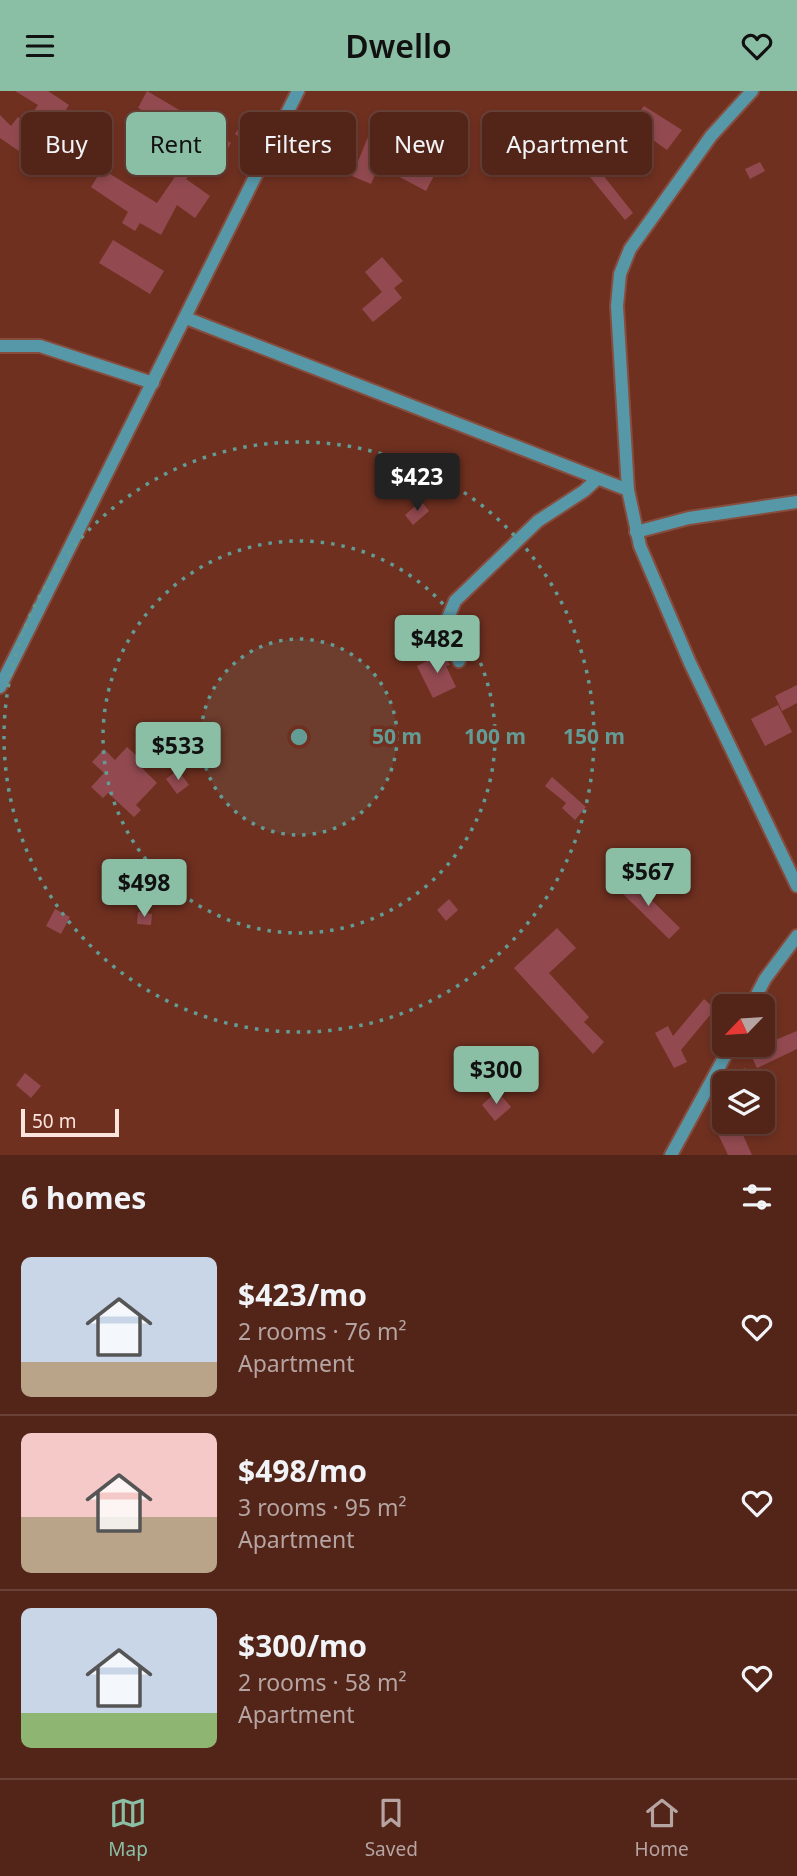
<!DOCTYPE html>
<html lang="en">
<head>
<meta charset="utf-8">
<style>
  body { margin:0; font-family:"Noto Sans",sans-serif; background:#5c3025; color:#f1f3f6; height:100vh; display:flex; flex-direction:column; font-size:26px; white-space:nowrap }
  * { box-sizing:border-box; margin:0 }
  p { font-size:23px; color:#b5a4a2 }
  .icon { flex:none; width:38px; height:38px; fill:none; stroke:currentColor; stroke-width:2; stroke-linecap:round; stroke-linejoin:round }
  .map { position:relative; height:1064px; overflow:hidden }
  .details { display:flex; flex-direction:column; background:#532418; flex:1 }
  .details>* { flex:none }
  .top-card { position:absolute; left:21px; top:21px; width:756px; height:63px; display:flex; gap:14px }
  .needle { width:46px; rotate:245deg }
  .buttons { position:absolute; left:712px; top:903px; display:grid; gap:14px }
  .buttons a { display:grid; place-items:center; width:63px; height:63px; border-radius:10px; background:#532418; box-shadow:0 4px 10px #0003,0 0 0 2px #694137; font-size:35px }
  .scale { position:absolute; left:21px; bottom:18px; width:98px; box-sizing:border-box; padding-left:7px; border:4px solid #fce4dd; border-top:0; font-size:19px; line-height:24px; white-space:nowrap; color:#fce4dd; -webkit-text-stroke:5px #6f3020; paint-order:stroke }
  .price { position:absolute; translate:-50% -60px; padding:0 16px; border-radius:7px; background:#8abfa5; color:#111; font-size:23px; line-height:46px; filter:drop-shadow(0 2px 4px #0008) }
  .price::after { content:''; position:absolute; left:50%; top:42px; width:21px; height:16px; margin-left:-10px; background:inherit; clip-path:polygon(0 0,100% 0,50% 100%) }
  .price.current { background:#222; color:#fff }
  ul { padding:0; list-style:none }
  li { display:flex; align-items:center; gap:21px; height:175px; padding:0 21px }
  li+li { border-top:2px solid #694137 }
  li span { display:grid; place-items:center; flex:none; width:196px; height:140px; border-radius:10px; color:#555 }
  li>.icon { margin-inline-start:auto }
  span .icon { width:84px; height:84px; fill:#fffc; stroke-width:1 }
  li b { font-size:30px }
  h2 { display:flex; justify-content:space-between; align-items:center; height:84px; padding:0 21px; font-size:30px }
  .chip { padding:0 24px; border-radius:10px; background:#532418; box-shadow:0 4px 10px #0003,0 0 0 2px #694137; font-size:24px; line-height:63px }
  .chip.current { background:#8abfa5; color:#111 }
  header { display:flex; justify-content:space-between; align-items:center; height:91px; padding:0 21px; background:#8abfa5; color:#111; font-size:32px; font-weight:600 }
  .menu { display:flex; justify-content:space-around; align-items:center; height:98px; border-top:2px solid #694137; background:#532418; font-size:19px; color:#b5a4a2 }
  .menu a { display:grid; justify-items:center; gap:4px }
  .menu .current { color:#8abfa5 }
  .map>svg:first-child { display:block }
  .building { fill:#924a50 }
  .lines { fill:none; stroke-linecap:round; stroke-linejoin:round }
  .minor-casing { stroke:#864d3e; stroke-width:16 }
  .minor { stroke:#5798a8; stroke-width:12 }
  .ring { fill:none; stroke:#629c95; stroke-width:3.5; stroke-dasharray:3.5 7 }
  .centre { fill:#629c95; stroke:#6f3020; stroke-width:3.5 }
  .ring-label { font-size:21px; text-anchor:middle; font-weight:bold; fill:#629c95; stroke:#6f3020; stroke-width:7; stroke-linejoin:round; paint-order:stroke }
</style>
</head>
<body>
<header><svg class="icon" aria-label="menu" viewBox="0 0 24 24"><path d="M4 6h16M4 12h16M4 18h16"/></svg>Dwello<svg class="icon" aria-label="heart" viewBox="0 0 24 24"><path d="M12 20l-8-8c-3-5 5-10 8-4 3-6 11-1 8 4z"/></svg></header>
<div class="map">
<svg width="797" height="1064" viewBox="0 0 797 1064">
  <rect width="100%" height="100%" fill="#6f3020"/>
  <g class="building">
    <polygon points="15,0 48,0 69,14 64,22 76,30 64,48 46,36 26,65 0,47 0,24 11,35 18,26 26,32 38,14"/>
    <polygon points="147,0 198,30 181,57 163,45 170,35 138,17"/>
    <polygon points="644,15 682,39 667,59 646,44 634,80 615,74 623,43"/>
    <polygon points="377,24 397,32 371,93 352,85"/>
    <polygon points="333,28 352,39 341,59 336,57 323,81 288,61 302,36 322,47"/>
    <polygon points="429,29 456,43 426,100 394,83 412,51 416,53"/>
    <polygon points="600,29 606,38 586,54 579,45"/>
    <polygon points="243,31 261,43 252,54 235,43"/>
    <polygon points="215,42 231,52 215,78 199,68"/>
    <polygon points="760,71 765,80 750,88 745,78"/>
    <polygon points="181,77 190,83 186,88 210,105 195,127 177,114 161,144 140,132 135,140 122,132 128,121 91,96 102,78 157,112"/>
    <polygon points="599,79 633,122 625,129 590,86"/>
    <polygon points="113,149 164,180 150,203 99,172"/>
    <polygon points="382,166 403,190 394,197 402,207 373,231 362,218 382,201 365,181"/>
    <polygon points="421,410 429,420 413,434 405,424"/>
    <polygon points="444,562 450,574 446,575 456,596 433,607 417,575"/>
    <polygon points="797,594 797,612 782,620 775,605"/>
    <polygon points="778,614 792,641 765,655 751,628"/>
    <polygon points="127,656 139,667 136,671 157,692 136,714 141,719 134,726 108,702 103,707 91,696 104,682 92,671 104,658 115,669"/>
    <polygon points="178,679 189,694 177,703 166,688"/>
    <polygon points="552,686 586,716 575,729 562,717 566,712 545,695"/>
    <polygon points="628,786 680,837 669,848 617,797"/>
    <polygon points="449,808 458,819 446,830 437,819"/>
    <polygon points="55,818 70,826 61,843 46,835"/>
    <polygon points="138,821 152,823 151,834 137,833"/>
    <polygon points="557,837 576,857 549,882 589,926 584,931 604,951 593,963 514,877"/>
    <polygon points="704,908 715,918 681,959 687,971 674,977 655,942 668,935 673,945"/>
    <polygon points="797,940 797,958 757,977 749,960"/>
    <polygon points="745,977 752,992 732,992 728,984"/>
    <polygon points="25,982 41,995 31,1007 16,994"/>
    <polygon points="497,1000 511,1016 495,1030 482,1014"/>
    <polygon points="741,1031 772,1031 743,1044 752,1064 728,1064 717,1041"/>
  </g>
  <g class="lines">
    <defs>
      <g id="minor">
        <polyline points="752,0 711,45 630,158 620,183 617,215 628,399 640,455 690,572 797,795"/>
        <polyline points="186,227 628,399"/>
        <polyline points="0,255 40,255 153,292"/>
        <polyline points="636,441 689,427 797,411"/>
        <polyline points="459,570 448,527 455,510 538,430 584,400 596,389"/>
        <polyline points="0,596 298,0"/>
        <polyline points="751,915 765,888 797,845"/>
        <polyline points="671,1064 731,954"/>
      </g>
    </defs>
    <use href="#minor" class="minor-casing"/>
    <use href="#minor" class="minor"/>
  </g>
  <circle cx="299" cy="646" r="98" fill="#629c95" fill-opacity=".12"/>
  <g class="ring">
    <circle cx="299" cy="646" r="98"/>
    <circle cx="299" cy="646" r="196"/>
    <circle cx="299" cy="646" r="295"/>
  </g>
  <circle cx="299" cy="646" r="10" class="centre"/>
  <g class="ring-label">
    <text x="397" y="653">50 m</text>
    <text x="495" y="653">100 m</text>
    <text x="594" y="653">150 m</text>
  </g>
</svg>
<div class="buttons">
<a><svg class="needle" viewBox="-14 -14 28 28"><path d="M0-13l5 13h-10z" fill="#e53935"/><path d="M0 13l5-13h-10z" fill="#b5a4a2"/></svg></a>
<a><svg class="icon" aria-label="layers" viewBox="0 0 24 24"><path d="M12 4l9 5-9 5-9-5zM3 14l9 5 9-5"/></svg></a>
</div>
<div class="scale">50 m</div>
<b class="price current" style="left:417px;top:422px">$423</b>
<b class="price" style="left:437px;top:584px">$482</b>
<b class="price" style="left:178px;top:691px">$533</b>
<b class="price" style="left:648px;top:817px">$567</b>
<b class="price" style="left:144px;top:828px">$498</b>
<b class="price" style="left:496px;top:1015px">$300</b>
<div class="top-card">
<a class="chip">Buy</a>
<a class="chip current">Rent</a>
<a class="chip">Filters</a>
<a class="chip">New</a>
<a class="chip">Apartment</a>
</div>
</div>
<section class="details">
<h2>6 homes<svg class="icon" aria-label="filters" viewBox="0 0 24 24"><path d="M4 7h16M4 17h16"/><circle cx="9" cy="7" r="2"/><circle cx="15" cy="17" r="2"/></svg></h2>
<ul>
<li><span style="background:linear-gradient(#c9d6e8 75%,#b9a48a 0)"><svg class="icon" aria-label="home" viewBox="0 0 24 24"><path d="M3 11l9-7 9 7M6 9v11h12V9"/></svg></span><div><b>$423/mo</b><p>2 rooms · 76 m²</p><p>Apartment</p></div><svg class="icon" aria-label="heart" viewBox="0 0 24 24"><path d="M12 20l-8-8c-3-5 5-10 8-4 3-6 11-1 8 4z"/></svg></li>
<li><span style="background:linear-gradient(#f6c9c9 60%,#b9a48a 0)"><svg class="icon" aria-label="home" viewBox="0 0 24 24"><path d="M3 11l9-7 9 7M6 9v11h12V9"/></svg></span><div><b>$498/mo</b><p>3 rooms · 95 m²</p><p>Apartment</p></div><svg class="icon" aria-label="heart" viewBox="0 0 24 24"><path d="M12 20l-8-8c-3-5 5-10 8-4 3-6 11-1 8 4z"/></svg></li>
<li><span style="background:linear-gradient(#c9d6e8 75%,#8fb573 0)"><svg class="icon" aria-label="home" viewBox="0 0 24 24"><path d="M3 11l9-7 9 7M6 9v11h12V9"/></svg></span><div><b>$300/mo</b><p>2 rooms · 58 m²</p><p>Apartment</p></div><svg class="icon" aria-label="heart" viewBox="0 0 24 24"><path d="M12 20l-8-8c-3-5 5-10 8-4 3-6 11-1 8 4z"/></svg></li>
</ul>
</section>
<nav class="menu">
<a class="current"><svg class="icon" aria-label="map" viewBox="0 0 24 24"><path d="M3 6l6-2 6 2 6-2v14l-6 2-6-2-6 2zM9 4v14M15 6v14"/></svg>Map</a>
<a><svg class="icon" aria-label="saved" viewBox="0 0 24 24"><path d="M7 4h10v16l-5-4-5 4z"/></svg>Saved</a>
<a><svg class="icon" aria-label="home" viewBox="0 0 24 24"><path d="M3 11l9-7 9 7M6 9v11h12V9"/></svg>Home</a>
</nav>
</body>
</html>
